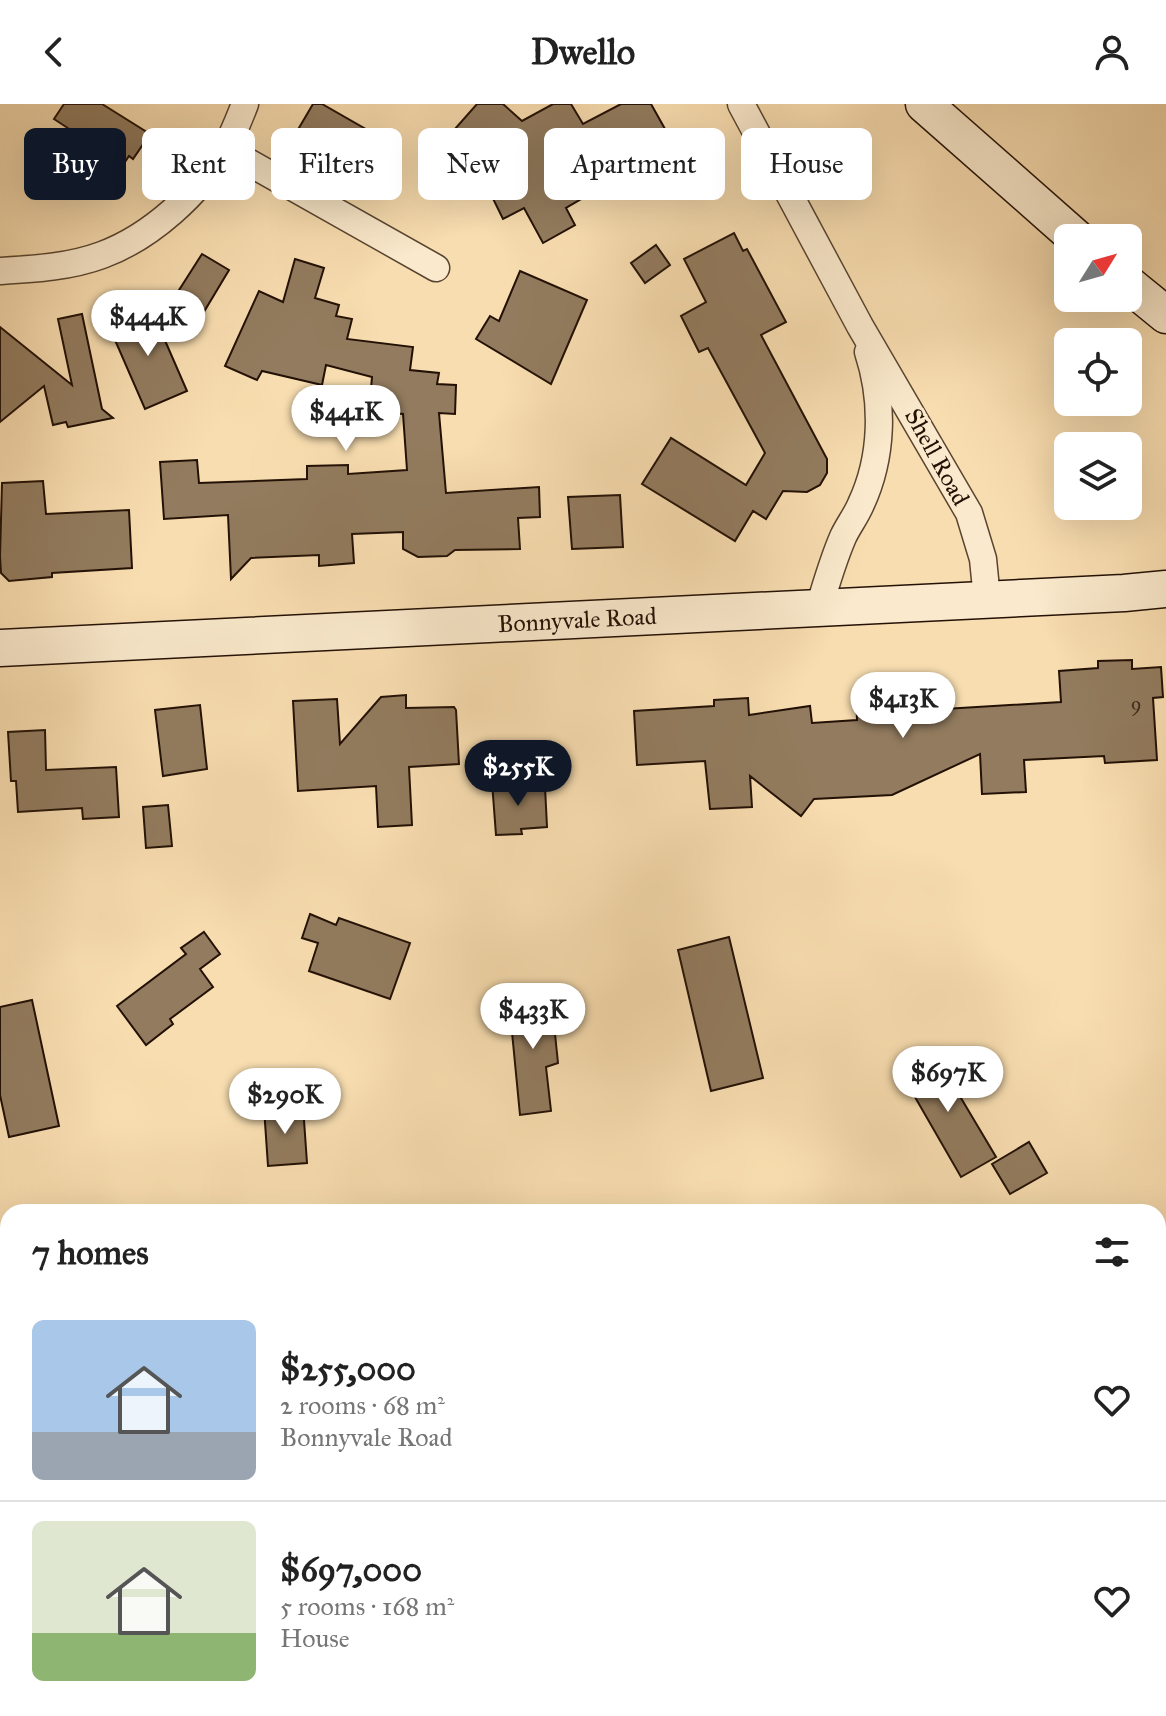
<!DOCTYPE html>
<html lang="en">
<head>
<meta charset="utf-8">
<style>
  body { margin:0; font-family:"IM FELL Great Primer",serif; background:#f2f2f2; color:#222; height:100vh; display:flex; flex-direction:column; font-size:30px; white-space:nowrap }
  * { box-sizing:border-box; margin:0 }
  p { font-size:26px; color:#767676 }
  .icon { flex:none; width:44px; height:44px; fill:none; stroke:currentColor; stroke-width:2; stroke-linecap:round; stroke-linejoin:round }
  .map { position:relative; flex:1; overflow:hidden }
  .drawer { position:absolute; left:0px; top:1100px; width:1166px; height:512px; display:flex; flex-direction:column; background:#fff; border-radius:24px 24px 0 0; box-shadow:0 8px 32px #0002 }
  .drawer>* { flex:none }
  .guide { position:absolute; left:24px; top:24px; width:1118px; height:72px; display:flex; gap:16px }
  .needle { width:52px; rotate:53deg }
  .controls { position:absolute; left:1054px; top:120px; display:grid; gap:16px }
  .controls a { display:grid; place-items:center; width:88px; height:88px; border-radius:12px; background:#fff; box-shadow:0 8px 32px #0002; font-size:40px }
  .price { position:absolute; translate:-50% -68px; padding:0 18px; border-radius:28px; background:#fff; color:#222; font-size:26px; line-height:52px; filter:drop-shadow(0 2px 4px #0008) }
  .price::after { content:''; position:absolute; left:50%; top:48px; width:24px; height:18px; margin-left:-12px; background:inherit; clip-path:polygon(0 0,100% 0,50% 100%) }
  .price.current { background:#111827; color:#fff }
  ul { padding:0; list-style:none }
  li { display:flex; align-items:center; gap:24px; height:200px; padding:0 32px }
  li+li { border-top:2px solid #e0e0e0 }
  li span { display:grid; place-items:center; flex:none; width:224px; height:160px; border-radius:12px; color:#555 }
  li>.icon { margin-inline-start:auto }
  span .icon { width:96px; height:96px; fill:#fffc; stroke-width:1 }
  li b { font-size:34px }
  h2 { display:flex; justify-content:space-between; align-items:center; height:96px; padding:0 32px; font-size:34px }
  .tag { padding:0 28px; border-radius:12px; background:#fff; box-shadow:0 8px 32px #0002; font-size:28px; line-height:72px }
  .tag.current { background:#111827; color:#fff }
  header { display:flex; justify-content:space-between; align-items:center; height:104px; padding:0 32px; background:#fff; font-size:36px; font-weight:700 }
  .map>svg:first-child { display:block }
  .building { fill:#927b5e; stroke:#231106; stroke-width:2 }
  .lines { fill:none; stroke-linecap:round; stroke-linejoin:round }
  .street-casing { stroke:#584430; stroke-width:29 }
  .secondary-casing { stroke:#231106; stroke-width:39 }
  .street { stroke:#fae9cc; stroke-width:26 }
  .secondary { stroke:#fae9cc; stroke-width:36 }
  .labels { text-anchor:middle; stroke-width:6; stroke-linejoin:round; paint-order:stroke }
  .number-label { font-size:20px; fill:#3f2c1c }
  .street-label { font-size:24px; fill:#231106; stroke:#fae9cc }
</style>
</head>
<body>
<header><svg class="icon" aria-label="back" viewBox="0 0 24 24"><path d="M15 5l-7 7 7 7"/></svg>Dwello<svg class="icon" aria-label="person" viewBox="0 0 24 24"><circle cx="12" cy="8" r="4"/><path d="M4 21q1-7 8-7t8 7"/></svg></header>
<div class="map">
<svg width="1166" height="1612" viewBox="0 0 1166 1612">
  <rect width="100%" height="100%" fill="#f8ddb0"/>
  <filter id="stains"><feTurbulence type="fractalNoise" baseFrequency=".0025" numOctaves="4"/><feColorMatrix values="0 0 0 0 .2 0 0 0 0 .09 0 0 0 0 .02 0 0 0 .5 -.17"/></filter>
  <radialGradient id="worn" r=".72"><stop offset=".6" stop-color="#630" stop-opacity="0"/><stop offset="1" stop-color="#630" stop-opacity=".3"/></radialGradient>
  <g class="building">
    <polygon points="64,0 102,0 150,30 133,55 129,52 115,73 87,54 93,46 78,36 80,32 54,15"/>
    <polygon points="313,0 322,0 390,39 371,73 296,29"/>
    <polygon points="477,0 503,0 522,17 553,0 571,0 583,20 621,0 651,0 665,25 657,30 661,39 651,44 655,52 566,104 575,121 543,139 524,104 503,115 479,66 458,90 424,60"/>
    <polygon points="734,129 743,147 747,145 786,218 761,231 827,355 827,369 820,381 807,388 783,387 766,415 753,407 735,437 642,380 671,334 746,381 765,349 708,244 699,248 681,212 706,198 684,155"/>
    <polygon points="656,141 670,161 645,179 631,159"/>
    <polygon points="202,150 229,166 202,211 174,194"/>
    <polygon points="295,155 324,164 315,194 339,201 336,212 352,215 347,235 413,243 410,266 439,269 437,280 456,281 455,310 439,309 446,389 539,383 540,413 518,414 520,445 455,446 447,452 418,453 403,445 403,428 352,430 354,459 319,462 319,451 251,454 231,475 228,411 164,415 160,358 197,356 199,379 307,375 307,362 348,361 348,370 407,366 403,310 369,307 372,273 326,261 322,281 262,267 257,276 225,262 259,187 283,198"/>
    <polygon points="520,167 587,196 551,280 476,235 490,212 499,217"/>
    <polygon points="150,202 187,287 145,305 108,220"/>
    <polygon points="82,210 102,305 113,314 68,323 66,318 53,321 44,282 0,318 0,223 72,281 58,215"/>
    <polygon points="43,377 46,410 129,406 132,464 52,469 52,473 9,477 1,469 0,452 2,379"/>
    <polygon points="620,391 623,443 572,445 568,393"/>
    <polygon points="1132,556 1132,565 1161,563 1163,593 1153,594 1157,656 1105,659 1104,652 1024,656 1026,688 982,690 980,650 892,691 814,695 801,712 750,672 752,703 710,705 705,657 637,661 634,607 714,602 714,596 748,594 749,611 810,602 812,619 857,616 856,588 884,587 886,615 922,597 925,603 939,596 944,605 1061,598 1059,567 1098,564 1098,557"/>
    <polygon points="406,591 406,604 454,603 456,606 459,660 409,663 412,721 378,723 376,682 298,687 293,597 337,595 340,640 381,593"/>
    <polygon points="200,601 207,665 163,672 155,606"/>
    <polygon points="45,626 46,666 116,663 119,713 83,715 82,704 18,708 16,677 11,677 8,628"/>
    <polygon points="519,676 519,684 545,683 547,723 521,725 522,730 496,731 492,678"/>
    <polygon points="168,701 172,742 146,744 143,703"/>
    <polygon points="310,810 336,821 339,814 410,839 390,895 309,867 318,839 302,834"/>
    <polygon points="204,828 220,850 200,865 213,883 170,915 173,920 146,941 117,902 186,850 181,844"/>
    <polygon points="729,833 763,974 711,987 678,846"/>
    <polygon points="551,891 558,959 546,963 551,1007 520,1011 509,897"/>
    <polygon points="32,896 59,1022 9,1033 0,991 0,903"/>
    <polygon points="933,947 996,1053 961,1073 900,967"/>
    <polygon points="303,1002 307,1059 268,1062 264,1004"/>
    <polygon points="1029,1038 1047,1069 1010,1090 992,1060"/>
  </g>
  <g class="lines">
    <defs>
      <g id="street">
        <polyline points="741,0 860,222 969,409 983,455 987,495"/>
        <polyline points="225,45 436,164"/>
        <path d="M 0,167 C 34,165 70,163 102,151 C 151,133 199,89 225,45 C 233,31 239,15 245,0"/>
        <path d="M 819,504 C 826,480 833,456 843,433 C 848,422 856,412 861,400 C 883,353 884,297 868,248"/>
        <polyline points="1158,1230 1166,1215"/>
      </g>
      <g id="secondary">
        <polyline points="924,0 1076,134"/>
        <polyline points="1128,180 1166,211"/>
        <polyline points="0,544 1124,489 1166,485"/>
      </g>
    </defs>
    <use href="#street" class="street-casing"/>
    <use href="#secondary" class="secondary-casing"/>
    <use href="#street" class="street"/>
    <use href="#secondary" class="secondary"/>
  </g>
  <g class="labels">
    <g class="number-label">
      <text x="1136" y="607">9</text>
    </g>
    <g class="street-label">
      <text transform="translate(937 353) rotate(61)" y="8">Shell Road</text>
      <text transform="translate(577 516) rotate(-3)" y="8">Bonnyvale Road</text>
    </g>
  </g>
  <rect width="100%" height="100%" filter="url(#stains)"/>
  <rect width="100%" height="100%" fill="url(#worn)"/>
</svg>
<div class="controls">
<a><svg class="needle" viewBox="-14 -14 28 28"><path d="M0-13l5 13h-10z" fill="#e53935"/><path d="M0 13l5-13h-10z" fill="#767676"/></svg></a>
<a><svg class="icon" aria-label="locate" viewBox="0 0 24 24"><circle cx="12" cy="12" r="6"/><path d="M12 2v4M12 18v4M2 12h4M18 12h4"/></svg></a>
<a><svg class="icon" aria-label="layers" viewBox="0 0 24 24"><path d="M12 4l9 5-9 5-9-5zM3 14l9 5 9-5"/></svg></a>
</div>
<b class="price" style="left:148px;top:254px">$444K</b>
<b class="price" style="left:346px;top:349px">$441K</b>
<b class="price" style="left:903px;top:636px">$413K</b>
<b class="price current" style="left:518px;top:704px">$255K</b>
<b class="price" style="left:533px;top:947px">$433K</b>
<b class="price" style="left:948px;top:1010px">$697K</b>
<b class="price" style="left:285px;top:1032px">$290K</b>
<div class="guide">
<a class="tag current">Buy</a>
<a class="tag">Rent</a>
<a class="tag">Filters</a>
<a class="tag">New</a>
<a class="tag">Apartment</a>
<a class="tag">House</a>
</div>
<section class="drawer">
<h2>7 homes<svg class="icon" aria-label="filters" viewBox="0 0 24 24"><path d="M4 7h16M4 17h16"/><circle cx="9" cy="7" r="2"/><circle cx="15" cy="17" r="2"/></svg></h2>
<ul>
<li><span style="background:linear-gradient(#a9c7e8 70%,#9aa5b1 0)"><svg class="icon" aria-label="home" viewBox="0 0 24 24"><path d="M3 11l9-7 9 7M6 9v11h12V9"/></svg></span><div><b>$255,000</b><p>2 rooms · 68 m²</p><p>Bonnyvale Road</p></div><svg class="icon" aria-label="heart" viewBox="0 0 24 24"><path d="M12 20l-8-8c-3-5 5-10 8-4 3-6 11-1 8 4z"/></svg></li>
<li><span style="background:linear-gradient(#dfe7d0 70%,#8fb573 0)"><svg class="icon" aria-label="home" viewBox="0 0 24 24"><path d="M3 11l9-7 9 7M6 9v11h12V9"/></svg></span><div><b>$697,000</b><p>5 rooms · 168 m²</p><p>House</p></div><svg class="icon" aria-label="heart" viewBox="0 0 24 24"><path d="M12 20l-8-8c-3-5 5-10 8-4 3-6 11-1 8 4z"/></svg></li>
</ul>
</section>
</div>
</body>
</html>
